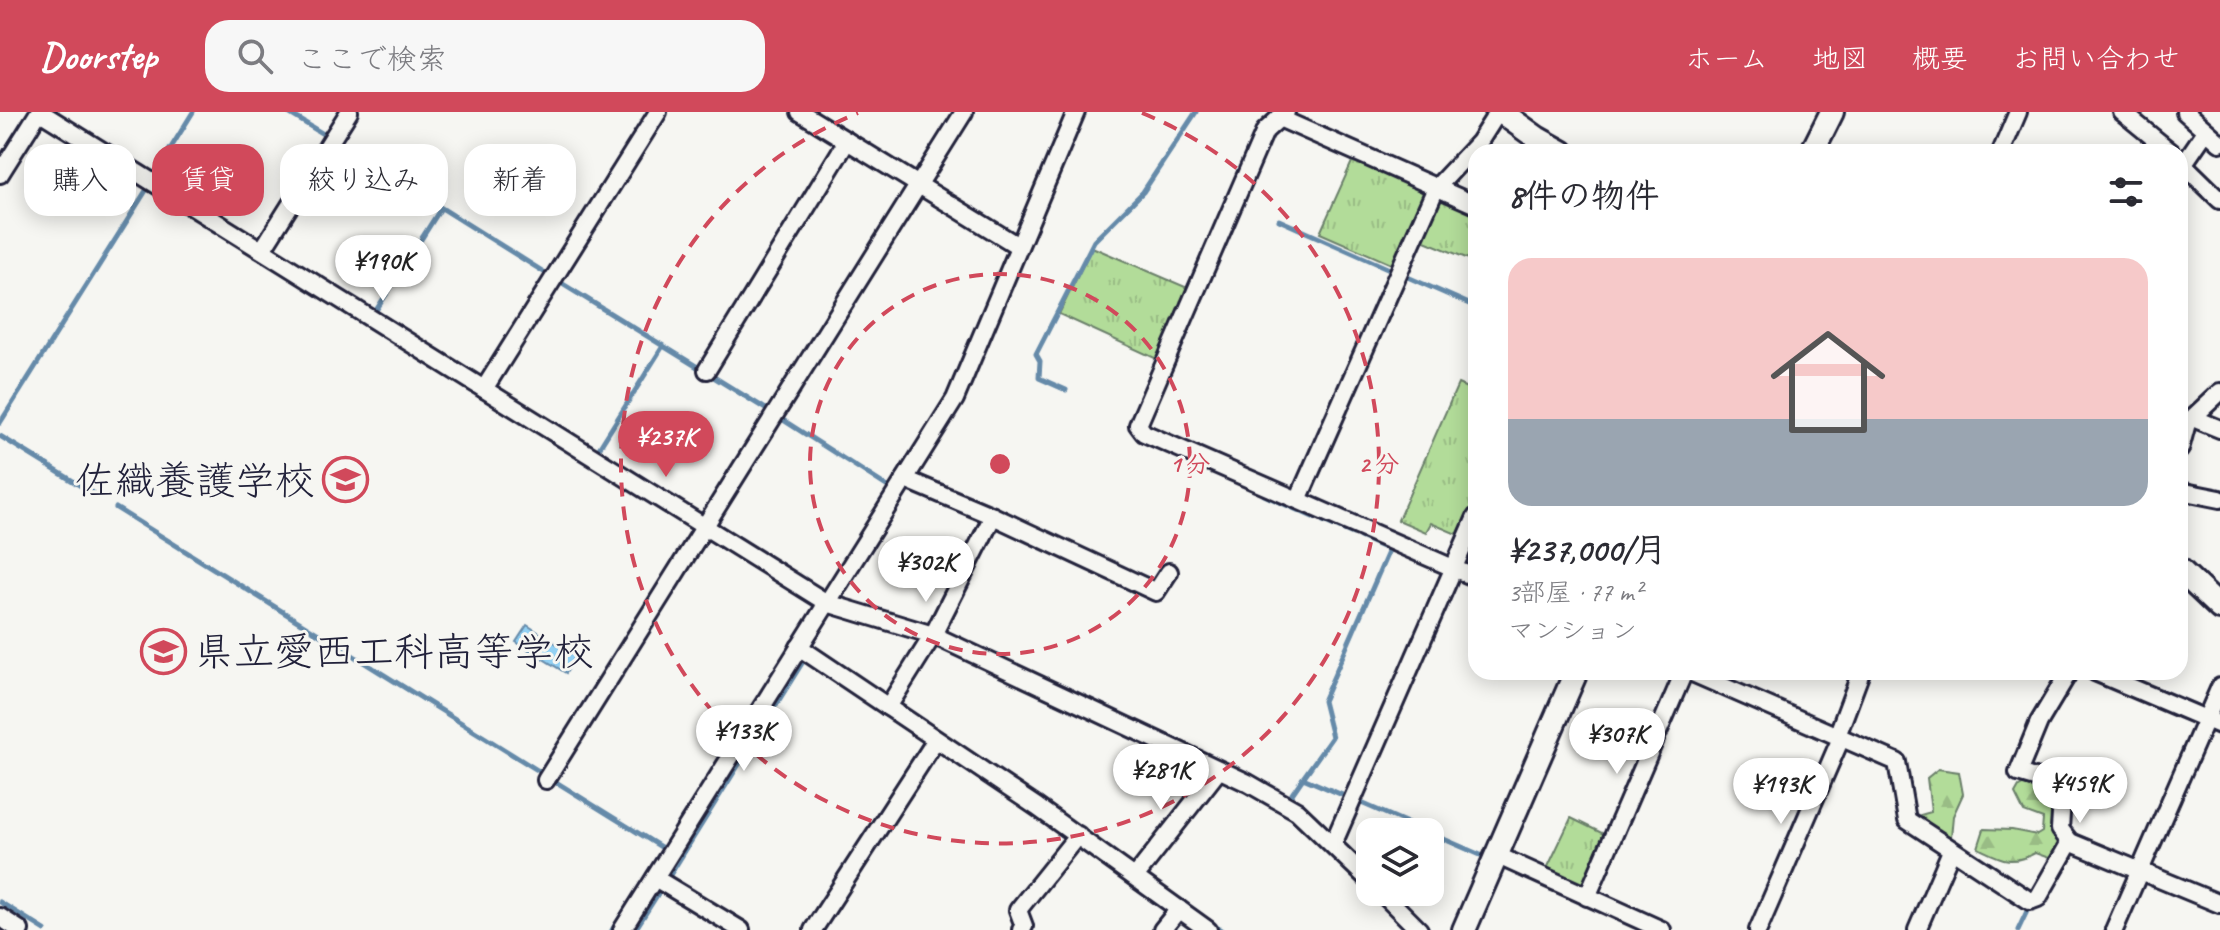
<!DOCTYPE html>
<html lang="ja">
<head>
<meta charset="utf-8">
<style>
  body { margin:0; font-family:Caveat,"Klee One",sans-serif; background:#f7f7f7; color:#2b2b33; height:100vh; display:flex; flex-direction:column; font-size:30px; white-space:nowrap }
  * { box-sizing:border-box; margin:0 }
  p { font-size:26px; color:#7c7c81 }
  .icon { flex:none; width:44px; height:44px; fill:none; stroke:currentColor; stroke-width:2; stroke-linecap:round; stroke-linejoin:round }
  .map { position:relative; flex:1; overflow:hidden }
  .details { position:absolute; left:1468px; top:32px; width:720px; height:536px; display:flex; flex-direction:column; background:#fff; border-radius:24px; box-shadow:0 4px 20px #0003 }
  .details>* { flex:none }
  .guide { position:absolute; left:24px; top:32px; width:760px; height:72px; display:flex; gap:16px }
  .buttons { position:absolute; left:1356px; top:706px; display:grid; gap:16px }
  .buttons a { display:grid; place-items:center; width:88px; height:88px; border-radius:16px; background:#fff; box-shadow:0 4px 20px #0003; font-size:40px }
  .price { position:absolute; translate:-50% -68px; padding:0 18px; border-radius:28px; background:#fff; color:#222; font-size:26px; line-height:52px; filter:drop-shadow(0 2px 4px #0008) }
  .price::after { content:''; position:absolute; left:50%; top:48px; width:24px; height:18px; margin-left:-12px; background:inherit; clip-path:polygon(0 0,100% 0,50% 100%) }
  .price.selected { background:#d1495b; color:#fff }
  ul { padding:0; list-style:none }
  li { display:grid; align-content:center; gap:16px; height:424px; padding:0 40px }
  li span { display:grid; place-items:center; height:248px; border-radius:24px; color:#555 }
  li>.icon { margin-inline-start:auto }
  span .icon { width:144px; height:144px; fill:#fffc; stroke-width:1 }
  li b { font-size:34px }
  h2 { display:flex; justify-content:space-between; align-items:center; height:96px; padding:0 40px; font-size:34px }
  .chip { padding:0 28px; border-radius:24px; background:#fff; box-shadow:0 4px 20px #0003; font-size:28px; line-height:72px }
  .chip.selected { background:#d1495b; color:#fff }
  header { display:flex; align-items:center; gap:48px; box-sizing:border-box; height:112px; padding:0 40px; background:#d1495b; color:#fff }
  header strong { font-size:38px }
  nav { display:flex; gap:44px; margin-inline-start:auto; font-size:28px }
  .search { width:560px; height:72px; background:#f7f7f7; display:flex; align-items:center; gap:20px; box-sizing:border-box; padding:0 28px; border-radius:24px; color:#7c7c81; font-size:30px }
  .map>svg:first-child { display:block }
  .grass { fill:url(#grass-tufts); stroke:#6a7f6a; stroke-width:2 }
  .forest { fill:url(#forest-firs); stroke:#6a7f6a; stroke-width:2 }
  .water { fill:#92d0f3; stroke:#658aa9; stroke-width:2 }
  .lines { fill:none; stroke-linecap:round; stroke-linejoin:round }
  .stream { stroke:#658aa9; stroke-width:5 }
  .minor-casing { stroke:#22223b; stroke-width:22 }
  .secondary-casing { stroke:#22223b; stroke-width:28 }
  .minor { stroke:#f6f6f2; stroke-width:16 }
  .secondary { stroke:#f6f6f2; stroke-width:22 }
  .ring { fill:none; stroke:#d1495b; stroke-width:4; stroke-dasharray:14 10 }
  .labels { text-anchor:middle; stroke-width:6; stroke-linejoin:round; paint-order:stroke }
  .poi-label { font-size:40px; fill:#22223b; stroke:#f6f6f2; text-anchor:end }
  .centre { fill:#d1495b; stroke:#f6f6f2; stroke-width:4 }
  .ring-label { font-size:24px; text-anchor:middle; font-weight:bold; fill:#d1495b; stroke:#f6f6f2; stroke-width:6; stroke-linejoin:round; paint-order:stroke }
</style>
</head>
<body>
<header>
<strong>Doorstep</strong>
<div class="search"><svg class="icon" aria-label="search" viewBox="0 0 24 24"><circle cx="10" cy="10" r="6"/><path d="M15 15l6 6"/></svg>ここで検索</div>
<nav><a>ホーム</a><a>地図</a><a>概要</a><a>お問い合わせ</a></nav>
</header>
<div class="map">
<svg width="2220" height="818" viewBox="0 0 2220 818">
  <defs>
    <pattern id="grass-tufts" width="24" height="20" patternUnits="userSpaceOnUse" patternTransform="scale(2)"><rect width="24" height="20" fill="#b2dc99"/><path d="M3 7l-1-3M5 7V3M7 7l1-3M15 17l-1-3M17 17v-4M19 17l1-3" fill="none" stroke="#99bc85"/></pattern>
    <pattern id="forest-firs" width="22" height="20" patternUnits="userSpaceOnUse" patternTransform="scale(2)"><rect width="22" height="20" fill="#b2dc99"/><path d="M5 1l3.5 6h-7zM16 11l3.5 6h-7z" fill="#99bc85"/></pattern>
  </defs>
  <rect width="100%" height="100%" fill="#f6f6f2"/>
  <filter id="ink" filterUnits="userSpaceOnUse"><feTurbulence type="fractalNoise" baseFrequency=".0125" numOctaves="2"/><feDisplacementMap in="SourceGraphic" scale="16" xChannelSelector="R" yChannelSelector="G"/><feConvolveMatrix kernelMatrix="1 2 1 2 8 2 1 2 1" color-interpolation-filters="sRGB"/></filter>
  <g filter="url(#ink)">
    <g class="grass">
      <polygon points="1355,43 1429,76 1398,155 1320,121"/>
      <polygon points="1439,82 1476,98 1476,150 1417,126"/>
      <polygon points="1092,135 1190,177 1159,248 1059,202"/>
      <polygon points="1458,272 1476,280 1476,390 1461,424 1431,411 1426,420 1398,408"/>
      <polygon points="1571,706 1610,725 1587,775 1545,761"/>
    </g>
    <g class="forest">
      <polygon points="1938,657 1959,660 1963,682 1953,704 1951,725 1945,726 1916,709 1920,703 1931,700 1927,666"/>
      <path d="M 2028,670 L 2042,673 L 2056,685 L 2062,728 L 2052,747 L 2035,741 C 2011,754 2001,747 1978,736 L 1984,717 L 2012,718 L 2037,723 L 2042,720 L 2043,707 L 2024,700 L 2015,682 L 2019,675 Z"/>
    </g>
    <polygon class="water" points="527,513 576,544 566,561 516,530"/>
    <g class="lines">
      <g class="stream">
        <polyline points="287,0 328,25"/>
        <polyline points="341,33 547,162"/>
        <polyline points="156,60 193,0"/>
        <polyline points="1279,108 1394,159"/>
        <polyline points="1403,163 1476,195"/>
        <polyline points="561,171 769,299"/>
        <polyline points="375,200 441,96"/>
        <polyline points="1066,278 1039,266 1040,249 1036,242 1094,129 1143,80 1196,0"/>
        <polyline points="780,306 888,375"/>
        <polyline points="0,311 147,77"/>
        <polyline points="0,324 94,382"/>
        <polyline points="598,338 663,234"/>
        <polyline points="1264,383 1315,406"/>
        <polyline points="116,396 542,661"/>
        <polyline points="1323,409 1353,422"/>
        <polyline points="553,668 664,737 651,757"/>
        <polyline points="1292,682 1303,666"/>
        <polyline points="1347,685 1303,666 1332,625 1323,589 1389,438 1360,425"/>
        <polyline points="1359,690 1428,720"/>
        <polyline points="875,708 924,631"/>
        <polyline points="1430,721 1485,745"/>
        <polyline points="670,763 804,548"/>
        <polyline points="0,790 45,818"/>
        <polyline points="1209,810 1221,818"/>
        <polyline points="612,818 636,781"/>
        <polyline points="635,818 661,777"/>
        <polyline points="2018,818 2028,797"/>
      </g>
      <defs>
        <g id="minor">
          <polyline points="40,0 827,491 933,523 1248,671 1297,699 1370,769"/>
          <polyline points="800,0 1018,134"/>
          <polyline points="1286,0 1265,19 1138,313 1144,321 1476,466"/>
          <polyline points="2122,0 2171,40"/>
          <polyline points="2185,0 2220,31"/>
          <polyline points="1279,6 1476,93"/>
          <polyline points="2001,40 2018,0"/>
          <polyline points="2180,49 2220,88"/>
          <polyline points="2180,57 2206,19"/>
          <polyline points="0,62 39,0"/>
          <polyline points="262,138 349,0"/>
          <polyline points="707,258 847,29"/>
          <polyline points="484,277 658,0"/>
          <polyline points="2193,306 2220,317"/>
          <polyline points="2180,337 2187,311 2220,280"/>
          <polyline points="905,367 993,404 1156,480 1169,460"/>
          <polyline points="2180,379 2220,387"/>
          <polyline points="1298,388 1436,76 1479,30 1498,0"/>
          <polyline points="799,535 1037,695 1208,818"/>
          <polyline points="1690,560 1897,650 1907,708 2030,789 2038,786 2070,730 2220,792"/>
          <polyline points="2069,560 2039,610 2018,661 2048,670 2057,677 2062,687 2060,717 2070,730"/>
          <polyline points="2095,560 2220,613"/>
          <polyline points="888,595 933,523 993,404"/>
          <polyline points="1837,624 1861,560"/>
          <polyline points="546,668 964,0"/>
          <polyline points="1333,732 1476,405"/>
          <polyline points="1496,743 1662,818"/>
          <polyline points="1135,765 1218,659"/>
          <polyline points="655,766 741,818"/>
          <polyline points="1381,780 1419,818"/>
          <polyline points="1587,785 1684,560"/>
          <polyline points="0,805 20,818"/>
          <polyline points="622,818 955,287 1076,0"/>
          <polyline points="813,818 936,628"/>
          <polyline points="1021,818 1024,814 1018,798 1078,723"/>
          <polyline points="1162,818 1179,797"/>
          <polyline points="1758,818 1841,626"/>
          <polyline points="1917,818 1951,739"/>
          <polyline points="2114,818 2220,575"/>
        </g>
        <g id="secondary">
          <polyline points="1501,0 1537,26 1562,40"/>
          <polyline points="1812,40 1832,0"/>
          <polyline points="2180,458 2220,496"/>
          <polyline points="1464,818 1576,560"/>
        </g>
      </defs>
      <use href="#minor" class="minor-casing"/>
      <use href="#secondary" class="secondary-casing"/>
      <use href="#minor" class="minor"/>
      <use href="#secondary" class="secondary"/>
    </g>
  </g>
  <g class="ring">
    <circle cx="1000" cy="352" r="190"/>
    <path d="M1142 1A379 379 0 1 1 858 1"/>
  </g>
  <defs>
    <symbol id="school-ring" viewBox="-11 -11 22 22"><circle r="9.5" fill="#f6f6f2" stroke="#d1495b" stroke-width="1.5"/><path d="M0-5L7-2L0 1L-7-2ZM-4 1L0 2.5L4 1V4Q0 6-4 4Z" fill="#d1495b"/></symbol>
  </defs>
  <g fill-rule="evenodd">
    <use href="#school-ring" x="320" y="342" width="51" height="51"/>
    <use href="#school-ring" x="138" y="514" width="51" height="51"/>
  </g>
  <g class="labels">
    <g class="poi-label">
      <text x="315" y="382">佐織養護学校</text>
      <text x="194" y="553" text-anchor="start">県立愛西工科高等学校</text>
    </g>
  </g>
  <circle cx="1000" cy="352" r="12" class="centre"/>
  <g class="ring-label">
    <text x="1190" y="360">1 分</text>
    <text x="1379" y="360">2 分</text>
  </g>
</svg>
<div class="buttons">
<a><svg class="icon" aria-label="layers" viewBox="0 0 24 24"><path d="M12 4l9 5-9 5-9-5zM3 14l9 5 9-5"/></svg></a>
</div>
<b class="price" style="left:383px;top:191px">¥190K</b>
<b class="price selected" style="left:666px;top:367px">¥237K</b>
<b class="price" style="left:926px;top:492px">¥302K</b>
<b class="price" style="left:744px;top:661px">¥133K</b>
<b class="price" style="left:1617px;top:664px">¥307K</b>
<b class="price" style="left:1161px;top:700px">¥281K</b>
<b class="price" style="left:2080px;top:713px">¥459K</b>
<b class="price" style="left:1781px;top:714px">¥193K</b>
<div class="guide">
<a class="chip">購入</a>
<a class="chip selected">賃貸</a>
<a class="chip">絞り込み</a>
<a class="chip">新着</a>
</div>
<section class="details">
<h2>8件の物件<svg class="icon" aria-label="filters" viewBox="0 0 24 24"><path d="M4 7h16M4 17h16"/><circle cx="9" cy="7" r="2"/><circle cx="15" cy="17" r="2"/></svg></h2>
<ul>
<li><span style="background:linear-gradient(#f6c9c9 65%,#9aa5b1 0)"><svg class="icon" aria-label="home" viewBox="0 0 24 24"><path d="M3 11l9-7 9 7M6 9v11h12V9"/></svg></span><div><b>¥237,000/月</b><p>3部屋 · 77 m²</p><p>マンション</p></div></li>
</ul>
</section>
</div>
</body>
</html>
